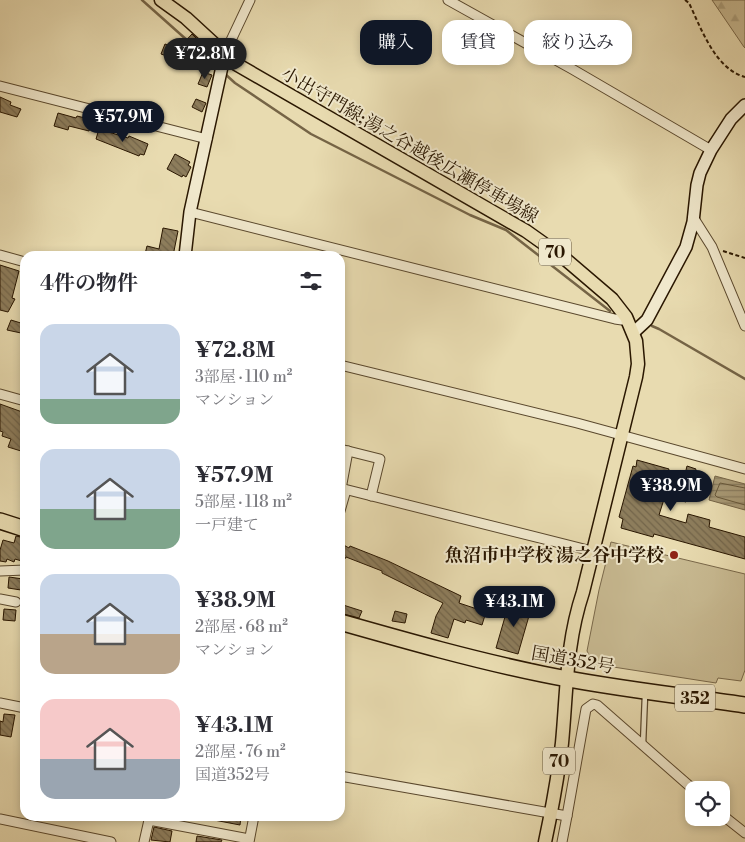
<!DOCTYPE html>
<html lang="ja">
<head>
<meta charset="utf-8">
<style>
  body { margin:0; font-family:"Libre Bodoni","Noto Serif JP",serif; background:#f2f2f3; color:#2b2b33; height:100vh; display:flex; flex-direction:column; font-size:19px; white-space:nowrap }
  * { box-sizing:border-box; margin:0 }
  p { font-size:16px; color:#7c7c81 }
  .icon { flex:none; width:28px; height:28px; fill:none; stroke:currentColor; stroke-width:2; stroke-linecap:round; stroke-linejoin:round }
  .map { position:relative; flex:1; overflow:hidden }
  .panel { position:absolute; left:20px; top:251px; width:325px; height:570px; display:flex; flex-direction:column; background:#fff; border-radius:15px; box-shadow:0 2px 8px #0003 }
  .panel>* { flex:none }
  .hud { position:absolute; left:360px; top:20px; width:310px; height:45px; display:flex; gap:10px }
  .controls { position:absolute; left:685px; top:781px; display:grid; gap:10px }
  .controls a { display:grid; place-items:center; width:45px; height:45px; border-radius:10px; background:#fff; box-shadow:0 2px 8px #0003; font-size:25px }
  .price { position:absolute; translate:-50% -42px; padding:0 11px; border-radius:18px; background:#111827; color:#fff; font-size:16px; line-height:32px; filter:drop-shadow(0 1px 2px #0008) }
  .price::after { content:''; position:absolute; left:50%; top:30px; width:15px; height:11px; margin-left:-8px; background:inherit; clip-path:polygon(0 0,100% 0,50% 100%) }
  .price.selected { background:#222; color:#fff }
  ul { padding:0; list-style:none }
  li { display:flex; align-items:center; gap:15px; height:125px; padding:0 20px }
  li span { display:grid; place-items:center; flex:none; width:140px; height:100px; border-radius:15px; color:#555 }
  li>.icon { margin-inline-start:auto }
  span .icon { width:60px; height:60px; fill:#fffc; stroke-width:1 }
  li b { font-size:21px }
  h2 { display:flex; justify-content:space-between; align-items:center; height:60px; padding:0 20px; font-size:21px }
  .chip { padding:0 18px; border-radius:15px; background:#fff; box-shadow:0 2px 8px #0003; font-size:18px; line-height:45px }
  .chip.selected { background:#111827; color:#fff }
  .map>svg:first-child { display:block }
  .forest { fill:url(#forest-firs); stroke:#79684a }
  .pitch { fill:#c8ba92; stroke:#79684a }
  .water { fill:url(#water-rules); stroke:#756446 }
  .lines { fill:none; stroke-linecap:round; stroke-linejoin:round }
  .shore { stroke:#68583a; stroke-width:1 }
  .stream { stroke:#756446; stroke-width:2.5 }
  .building { fill:url(#building-back-hatch); stroke:#2a1701 }
  .lane-casing { stroke:#5a482d; stroke-width:7 }
  .street-casing { stroke:#5a482d; stroke-width:11 }
  .secondary-casing { stroke:#2a1701; stroke-width:14 }
  .primary-casing { stroke:#2a1701; stroke-width:15 }
  .highway-casing { stroke:#2a1701; stroke-width:18 }
  .path { stroke:#2a1701; stroke-width:2; stroke-dasharray:4 2.5; stroke-linecap:butt }
  .lane { stroke:#f0e8cc; stroke-width:4.5 }
  .street { stroke:#f0e8cc; stroke-width:9 }
  .secondary { stroke:#f0e8cc; stroke-width:11 }
  .primary { stroke:#e8dbb0; stroke-width:12 }
  .highway { stroke:#e8dbb0; stroke-width:15 }
  .poi-dot { fill:#8f2418; stroke:#f0e8cc; stroke-width:2 }
  .labels { text-anchor:middle; stroke-width:4; stroke-linejoin:round; paint-order:stroke }
  .shield { fill:#f0e8cc; stroke:#65563e; stroke-width:1 }
  .shield-label { font-size:16px; font-weight:bold; fill:#2a1701 }
  .street-label { font-size:18px; fill:#2a1701; stroke:#f0e8cc }
  .poi-label { font-size:18px; font-weight:bold; fill:#2a1701; stroke:#f0e8cc; text-anchor:end }
</style>
</head>
<body>
<div class="map">
<svg width="745" height="842" viewBox="0 0 745 842">
  <defs>
    <pattern id="forest-firs" width="22" height="20" patternUnits="userSpaceOnUse" patternTransform="scale(1.25)"><rect width="22" height="20" fill="#c8ba92"/><path d="M5 1l3.5 6h-7zM16 11l3.5 6h-7z" fill="#ac9f7c"/></pattern>
    <pattern id="water-rules" width="6" height="5" patternUnits="userSpaceOnUse" patternTransform="scale(1.25)"><rect width="6" height="5" fill="#a79874"/><path d="M0 2.5h6" fill="none" stroke="#887b5d"/></pattern>
    <pattern id="building-back-hatch" width="6" height="6" patternUnits="userSpaceOnUse" patternTransform="scale(1.25)"><rect width="6" height="6" fill="#8d7d5c"/><path d="M-1 5l2 2M0 0l6 6M5-1l2 2" fill="none" stroke="#73654a"/></pattern>
  </defs>
  <rect width="100%" height="100%" fill="#e8dbb0"/>
  <filter id="stains"><feTurbulence type="fractalNoise" baseFrequency=".004" numOctaves="4"/><feColorMatrix values="0 0 0 0 .2 0 0 0 0 .09 0 0 0 0 .02 0 0 0 .5 -.17"/></filter>
  <radialGradient id="worn" r=".72"><stop offset=".6" stop-color="#630" stop-opacity="0"/><stop offset="1" stop-color="#630" stop-opacity=".3"/></radialGradient>
  <polygon class="forest" points="712,0 745,0 745,48 744,47"/>
  <polygon class="pitch" points="611,542 745,574 745,670 741,681 718,678 716,683 594,664 587,651 599,590"/>
  <polygon class="water" points="715,476 745,484 745,510 709,500"/>
  <g class="lines">
    <polyline class="shore" points="745,488 720,483 715,495 717,497 745,505"/>
    <g class="stream">
      <polyline points="142,0 188,41"/>
      <polyline points="199,51 218,68"/>
      <polyline points="224,73 235,83 311,134 470,215 506,230 610,311"/>
      <polyline points="652,326 659,329 745,379"/>
    </g>
  </g>
  <g class="building">
    <polygon points="192,34 199,41 197,44 205,49 199,57 194,54 191,65 161,54 165,44 178,49"/>
    <polygon points="203,72 212,75 207,87 198,84"/>
    <polygon points="0,97 11,102 10,105 21,109 17,117 0,112"/>
    <polygon points="196,99 206,103 202,112 192,107"/>
    <polygon points="58,113 76,118 77,116 89,119 89,121 92,122 89,131 69,126 68,130 54,126"/>
    <polygon points="99,129 128,138 129,136 148,144 144,155 140,154 139,156 96,139"/>
    <polygon points="175,154 190,162 188,165 191,167 186,177 183,175 182,177 167,169"/>
    <polygon points="163,228 178,231 173,256 149,256 149,255 145,254 147,246 159,249"/>
    <polygon points="0,265 19,271 12,298 15,299 8,312 0,310"/>
    <polygon points="11,320 24,324 21,333 7,330"/>
    <polygon points="0,404 25,413 25,438 21,451 8,447 11,439 2,436 3,432 0,431"/>
    <polygon points="637,460 669,469 667,477 683,482 687,466 696,469 686,502 665,496 659,515 686,523 688,514 710,520 709,527 745,537 745,559 654,534 653,537 621,528 623,519 619,517 633,466 636,467"/>
    <polygon points="16,536 25,538 25,562 15,559 14,562 7,559 6,562 0,561 0,550 3,540 14,543"/>
    <polygon points="340,543 349,548 350,546 388,561 461,596 459,603 486,612 482,625 466,620 465,623 454,619 448,638 431,633 436,616 443,603 382,573 382,571 346,557 340,567"/>
    <polygon points="9,577 23,579 21,590 8,588"/>
    <polygon points="509,603 531,609 518,654 496,648"/>
    <polygon points="340,604 362,611 359,618 340,613"/>
    <polygon points="4,609 16,610 15,621 3,620"/>
    <polygon points="395,611 407,614 405,623 392,621"/>
    <polygon points="4,714 15,715 11,737 0,735 0,721 3,722"/>
    <polygon points="215,816 241,816 240,825 214,820"/>
    <polygon points="154,827 172,831 170,842 151,840"/>
    <polygon points="197,836 222,840 221,842 196,842"/>
  </g>
  <g class="lines">
    <defs>
      <polyline id="lane" points="643,744 645,695"/>
      <g id="street">
        <polyline points="448,0 572,69 711,150"/>
        <polyline points="225,53 250,0"/>
        <polyline points="0,86 207,139"/>
        <polyline points="190,212 615,319 622,320 626,317"/>
        <polyline points="693,217 712,247 745,326"/>
        <polyline points="0,255 25,262"/>
        <polyline points="340,365 577,423 745,469"/>
        <polyline points="0,394 25,401"/>
        <polyline points="340,449 380,459 371,496"/>
        <polyline points="340,488 592,551"/>
        <polyline points="341,489 348,451"/>
        <polyline points="340,511 346,490"/>
        <polyline points="0,571 25,570"/>
        <polyline points="0,599 16,602"/>
        <polyline points="0,703 25,708"/>
        <polyline points="340,776 567,816 586,709 593,704 597,705 694,790"/>
        <polyline points="721,814 745,833"/>
        <polyline points="0,819 111,842"/>
        <polyline points="144,842 149,820 249,839"/>
        <polyline points="249,842 254,816"/>
        <polyline points="562,842 567,816"/>
      </g>
      <g id="secondary">
        <polyline points="185,256 190,212 225,53"/>
        <polyline points="633,333 647,320 686,247 693,222 697,185 700,173 711,150 731,119 745,105"/>
      </g>
      <path id="primary" d="M 161,0 L 186,18 L 236,64 L 526,231 L 564,258 L 612,299 L 626,317 L 636,341 L 638,364 L 636,377 L 583,592 C 566,643 567,690 562,743 C 558,776 552,809 545,842"/>
      <g id="highway">
        <polyline points="0,521 25,529"/>
        <path d="M 340,622 C 407,641 474,660 542,674 C 609,688 677,695 745,705"/>
      </g>
    </defs>
    <use href="#lane" class="lane-casing"/>
    <use href="#street" class="street-casing"/>
    <use href="#secondary" class="secondary-casing"/>
    <use href="#primary" class="primary-casing"/>
    <use href="#highway" class="highway-casing"/>
    <g class="path">
      <path d="M 685,0 L 689,3 C 701,28 715,69 745,77"/>
      <polyline points="723,251 745,258"/>
    </g>
    <use href="#lane" class="lane"/>
    <use href="#street" class="street"/>
    <use href="#secondary" class="secondary"/>
    <use href="#primary" class="primary"/>
    <use href="#highway" class="highway"/>
  </g>
  <circle class="poi-dot" cx="674" cy="555" r="5"/>
  <g class="labels">
    <g class="shield">
      <rect x="539" y="238.5" width="32" height="27" rx="4"/>
      <rect x="675" y="684.5" width="40" height="27" rx="4"/>
      <rect x="543" y="747.5" width="32" height="27" rx="4"/>
    </g>
    <g class="shield-label">
      <text x="555" y="258">70</text>
      <text x="695" y="704">352</text>
      <text x="559" y="767">70</text>
    </g>
    <g class="street-label">
      <text transform="translate(410 145) rotate(30)" y="6">小出守門線;湯之谷越後広瀬停車場線</text>
      <text transform="translate(573 660) rotate(10)" y="6">国道352号</text>
    </g>
    <g class="poi-label">
      <text x="664" y="561">魚沼市中学校 湯之谷中学校</text>
    </g>
  </g>
  <rect width="100%" height="100%" filter="url(#stains)"/>
  <rect width="100%" height="100%" fill="url(#worn)"/>
</svg>
<div class="controls">
<a><svg class="icon" aria-label="locate" viewBox="0 0 24 24"><circle cx="12" cy="12" r="6"/><path d="M12 2v4M12 18v4M2 12h4M18 12h4"/></svg></a>
</div>
<b class="price selected" style="left:205px;top:80px">¥72.8M</b>
<b class="price" style="left:123px;top:143px">¥57.9M</b>
<b class="price" style="left:671px;top:512px">¥38.9M</b>
<b class="price" style="left:514px;top:628px">¥43.1M</b>
<div class="hud">
<a class="chip selected">購入</a>
<a class="chip">賃貸</a>
<a class="chip">絞り込み</a>
</div>
<section class="panel">
<h2>4件の物件<svg class="icon" aria-label="filters" viewBox="0 0 24 24"><path d="M4 7h16M4 17h16"/><circle cx="9" cy="7" r="2"/><circle cx="15" cy="17" r="2"/></svg></h2>
<ul>
<li><span style="background:linear-gradient(#c9d6e8 75%,#7fa58c 0)"><svg class="icon" aria-label="home" viewBox="0 0 24 24"><path d="M3 11l9-7 9 7M6 9v11h12V9"/></svg></span><div><b>¥72.8M</b><p>3部屋 · 110 m²</p><p>マンション</p></div></li>
<li><span style="background:linear-gradient(#c9d6e8 60%,#7fa58c 0)"><svg class="icon" aria-label="home" viewBox="0 0 24 24"><path d="M3 11l9-7 9 7M6 9v11h12V9"/></svg></span><div><b>¥57.9M</b><p>5部屋 · 118 m²</p><p>一戸建て</p></div></li>
<li><span style="background:linear-gradient(#c9d6e8 60%,#b9a48a 0)"><svg class="icon" aria-label="home" viewBox="0 0 24 24"><path d="M3 11l9-7 9 7M6 9v11h12V9"/></svg></span><div><b>¥38.9M</b><p>2部屋 · 68 m²</p><p>マンション</p></div></li>
<li><span style="background:linear-gradient(#f6c9c9 60%,#9aa5b1 0)"><svg class="icon" aria-label="home" viewBox="0 0 24 24"><path d="M3 11l9-7 9 7M6 9v11h12V9"/></svg></span><div><b>¥43.1M</b><p>2部屋 · 76 m²</p><p>国道352号</p></div></li>
</ul>
</section>
</div>
</body>
</html>
